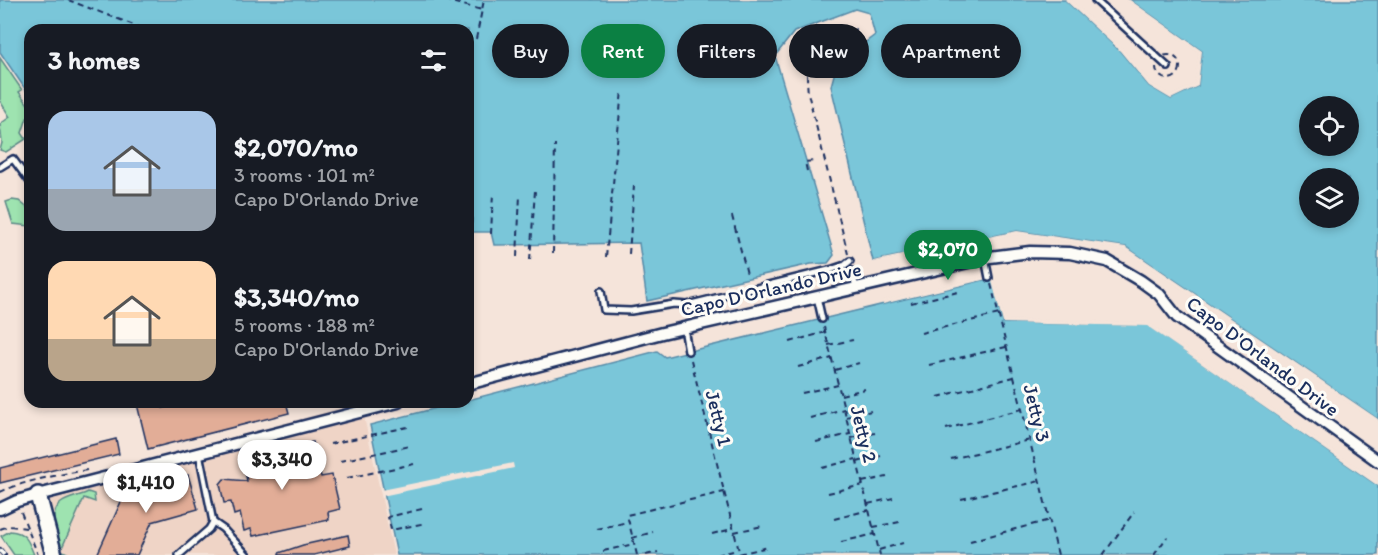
<!DOCTYPE html>
<html lang="en">
<head>
<meta charset="utf-8">
<style>
  body { margin:0; font-family:Itim,sans-serif; background:#242831; color:#f1f3f6; height:100vh; display:flex; flex-direction:column; font-size:22px; white-space:nowrap }
  * { box-sizing:border-box; margin:0 }
  p { font-size:20px; color:#9ea1a6 }
  .icon { flex:none; width:33px; height:33px; fill:none; stroke:currentColor; stroke-width:2; stroke-linecap:round; stroke-linejoin:round }
  .map { position:relative; flex:1; overflow:hidden }
  .panel { position:absolute; left:24px; top:24px; width:450px; height:384px; display:flex; flex-direction:column; background:#171b24; border-radius:18px; box-shadow:0 3px 9px #0003 }
  .panel>* { flex:none }
  .hud { position:absolute; left:492px; top:24px; width:570px; height:54px; display:flex; gap:12px }
  .controls { position:absolute; left:1299px; top:96px; display:grid; gap:12px }
  .controls a { display:grid; place-items:center; width:60px; height:60px; border-radius:50%; background:#171b24; box-shadow:0 3px 9px #0003; font-size:30px }
  .price { position:absolute; translate:-50% -51px; padding:0 14px; border-radius:21px; background:#fff; color:#222; font-size:20px; line-height:39px; filter:drop-shadow(0 2px 3px #0008) }
  .price::after { content:''; position:absolute; left:50%; top:36px; width:18px; height:14px; margin-left:-9px; background:inherit; clip-path:polygon(0 0,100% 0,50% 100%) }
  .price.selected { background:#0b8043; color:#fff }
  ul { padding:0; list-style:none }
  li { display:flex; align-items:center; gap:18px; height:150px; padding:0 24px }
  li span { display:grid; place-items:center; flex:none; width:168px; height:120px; border-radius:18px; color:#555 }
  li>.icon { margin-inline-start:auto }
  span .icon { width:72px; height:72px; fill:#fffc; stroke-width:1 }
  li b { font-size:26px }
  h2 { display:flex; justify-content:space-between; align-items:center; height:72px; padding:0 24px; font-size:26px }
  .chip { padding:0 21px; border-radius:27px; background:#171b24; box-shadow:0 3px 9px #0003; font-size:21px; line-height:54px }
  .chip.selected { background:#0b8043; color:#fff }
  .map>svg:first-child { display:block }
  .built { fill:#efd4c6 }
  .green { fill:#9ee3b0; stroke:#5c8987; stroke-width:1.5 }
  .water { fill:#7ac6d9; stroke:#548aa8; stroke-width:1.5; fill-rule:evenodd }
  .pier { fill:#f5e4da }
  .building { fill:#e2ad97; stroke:#1b2f5e; stroke-width:1.5 }
  .lines { fill:none; stroke-linecap:round; stroke-linejoin:round }
  .lane-casing { stroke:#1b2f5e; stroke-width:10 }
  .street-casing { stroke:#1b2f5e; stroke-width:15 }
  .secondary-casing { stroke:#1b2f5e; stroke-width:20 }
  .path { stroke:#1b2f5e; stroke-width:2; stroke-dasharray:6 4.5; stroke-linecap:butt }
  .lane { stroke:#fdfcf7; stroke-width:5 }
  .street { stroke:#fdfcf7; stroke-width:10 }
  .secondary { stroke:#fdfcf7; stroke-width:15 }
  .rail-casing { stroke:#1b2f5e; stroke-width:6 }
  .rail { stroke:#fdfcf7; stroke-width:4; stroke-dasharray:11; stroke-linecap:butt }
  .labels { text-anchor:middle; stroke-width:6; stroke-linejoin:round; paint-order:stroke }
  .street-label { font-size:20px; fill:#1b2f5e; stroke:#fdfcf7 }
</style>
</head>
<body>
<div class="map">
<svg width="1378" height="555" viewBox="0 0 1378 555">
  <rect width="100%" height="100%" fill="#f5e4da"/>
  <filter id="ink" filterUnits="userSpaceOnUse"><feTurbulence type="fractalNoise" baseFrequency=".0167" numOctaves="2"/><feDisplacementMap in="SourceGraphic" scale="12" xChannelSelector="R" yChannelSelector="G"/><feConvolveMatrix kernelMatrix="1 2 1 2 8 2 1 2 1" color-interpolation-filters="sRGB"/></filter>
  <g filter="url(#ink)">
    <polygon class="built" points="361,403 394,555 48,555 33,490"/>
    <g class="green">
      <polygon points="0,58 22,90 19,92 30,107 30,118 27,118 22,133 26,139 6,152 0,150 2,143 0,124 10,117 0,101"/>
      <polygon points="12,200 19,201 30,210 30,226 13,224 6,202"/>
      <path d="M 88,492 L 94,494 L 95,502 L 84,498 L 61,550 L 69,554 L 60,555 C 58,541 47,513 61,503 C 68,498 80,496 88,492 Z"/>
      <path d="M 10,531 C 26,532 29,542 34,555 L 14,555 L 1,536 Z"/>
    </g>
    <g class="water">
      <path d="M 0,0 L 1065,0 L 1120,51 L 1149,86 L 1171,99 L 1198,86 L 1202,51 L 1130,0 L 1378,0 L 1378,419 L 1126,247 L 1017,231 L 873,261 L 831,86 L 837,64 L 875,35 L 869,13 L 855,9 L 794,32 L 775,56 L 834,255 L 828,263 L 811,264 L 647,301 L 639,243 L 494,245 L 491,232 L 468,232 L 468,30 L 30,30 L 30,96 L 0,52 ZM 1310,106 L 1348,106 L 1348,146 L 1310,146 ZM 1310,178 L 1348,178 L 1348,218 L 1310,218 Z"/>
      <polygon points="992,278 1003,323 1147,325 1378,486 1378,555 397,555 370,425 460,402 468,402 468,400 657,351 665,357"/>
    </g>
    <g class="pier">
      <polygon points="1065,0 1070,0 1122,49 1151,84 1171,96 1195,84 1199,52 1127,0 1130,0 1202,51 1198,86 1171,99 1149,86 1120,51"/>
      <polygon points="1017,231 1126,247 1378,419 1378,422 1125,250 1017,234 873,262 873,261"/>
      <polygon points="993,275 995,277 1005,320 1148,323 1378,482 1378,486 1147,326 1003,323 991,278 883,304 882,301"/>
      <polygon points="513,463 514,468 382,496 381,490"/>
    </g>
    <g class="building">
      <polygon points="145,402 161,402 163,408 184,402 286,402 289,413 148,449 137,404"/>
      <polygon points="116,439 119,454 0,483 0,468"/>
      <polygon points="313,442 321,477 332,475 340,509 328,512 329,520 253,536 251,529 244,531 240,513 234,515 231,502 224,503 220,484 224,479 247,481 242,457"/>
      <polygon points="188,475 198,509 152,522 137,555 97,555 125,493"/>
      <polygon points="348,535 350,546 314,555 279,555 279,553 303,545"/>
    </g>
    <g class="lines">
      <defs>
        <g id="lane">
          <polyline points="1095,0 1168,67"/>
          <polyline points="0,167 13,159 30,182"/>
          <polyline points="985,258 989,278"/>
          <polyline points="852,271 856,288"/>
          <polyline points="601,291 604,310 631,311 674,304 687,305 833,269 845,265 850,261"/>
          <polyline points="817,297 822,319"/>
          <polyline points="684,328 688,351"/>
          <polyline points="213,522 223,529 247,555"/>
          <polyline points="179,555 209,529 213,522 199,453"/>
        </g>
        <g id="street">
          <polyline points="468,384 662,333 990,257 1030,252 1070,253 1107,261 1141,281 1159,294 1177,317 1378,461"/>
          <polyline points="0,509 17,501 38,495 398,402"/>
        </g>
        <polyline id="secondary" points="38,495 54,555"/>
      </defs>
      <use href="#lane" class="lane-casing"/>
      <use href="#street" class="street-casing"/>
      <use href="#secondary" class="secondary-casing"/>
      <g class="path">
        <polyline points="68,0 147,30"/>
        <polyline points="444,0 482,10"/>
        <polyline points="476,39 484,0"/>
        <circle cx="1168" cy="67" r="12"/>
        <polyline points="807,171 805,162 814,161"/>
        <polyline points="732,216 747,274"/>
        <polyline points="471,234 472,201"/>
        <polyline points="491,234 493,193"/>
        <polyline points="553,253 555,144"/>
        <polyline points="629,254 634,186"/>
        <path d="M 848,254 L 808,93 C 803,44 818,47 856,29"/>
        <polyline points="517,257 520,195"/>
        <polyline points="606,257 622,90"/>
        <polyline points="530,260 535,191"/>
        <polyline points="991,284 1058,555"/>
        <polyline points="911,303 958,292"/>
        <polyline points="824,327 880,555"/>
        <polyline points="921,333 999,314"/>
        <polyline points="790,342 826,332"/>
        <polyline points="828,345 853,340"/>
        <polyline points="691,360 740,555"/>
        <polyline points="929,365 1006,347"/>
        <polyline points="798,367 832,358"/>
        <polyline points="835,370 859,363"/>
        <polyline points="802,393 838,385"/>
        <polyline points="841,395 865,389"/>
        <polyline points="938,397 1014,377"/>
        <polyline points="846,417 871,411"/>
        <polyline points="810,418 844,409"/>
        <polyline points="946,429 1022,409"/>
        <polyline points="851,438 875,433"/>
        <polyline points="816,442 850,434"/>
        <polyline points="330,444 408,427"/>
        <polyline points="951,459 1030,440"/>
        <polyline points="340,461 410,446"/>
        <polyline points="857,462 881,456"/>
        <polyline points="822,468 856,459"/>
        <polyline points="153,477 156,483"/>
        <polyline points="347,478 414,464"/>
        <polyline points="862,482 887,477"/>
        <path d="M 0,492 C 27,480 58,475 87,470"/>
        <polyline points="828,493 863,485"/>
        <polyline points="961,499 1040,481"/>
        <polyline points="868,504 893,498"/>
        <polyline points="422,509 388,517 391,530 426,523"/>
        <polyline points="21,512 38,555"/>
        <polyline points="834,519 869,510"/>
        <polyline points="873,527 900,522"/>
        <polyline points="0,529 9,526 26,528"/>
        <polyline points="597,529 628,522"/>
        <polyline points="734,532 763,526"/>
        <polyline points="712,534 732,529"/>
        <polyline points="632,538 653,532"/>
        <polyline points="970,541 1050,520"/>
        <polyline points="841,542 875,534"/>
        <polyline points="879,550 903,543"/>
        <polyline points="603,551 634,544"/>
        <polyline points="739,554 768,547"/>
        <polyline points="637,555 627,515 724,492"/>
        <polyline points="646,555 658,552"/>
        <polyline points="717,555 737,550"/>
        <polyline points="1103,555 1134,512"/>
        <polyline points="1154,555 1167,537"/>
      </g>
      <use href="#lane" class="lane"/>
      <use href="#street" class="street"/>
      <use href="#secondary" class="secondary"/>
      <defs>
        <polyline id="rail" points="0,550 4,555"/>
      </defs>
      <use href="#rail" class="rail-casing"/>
      <use href="#rail" class="rail"/>
    </g>
  </g>
  <g class="labels">
    <g class="street-label">
      <text transform="translate(771 289) rotate(-13)" y="7">Capo D'Orlando Drive</text>
      <text transform="translate(1263 356) rotate(37)" y="7">Capo D'Orlando Drive</text>
      <text transform="translate(1037 413) rotate(76)" y="7">Jetty 3</text>
      <text transform="translate(719 418) rotate(76)" y="7">Jetty 1</text>
      <text transform="translate(864 434) rotate(76)" y="7">Jetty 2</text>
    </g>
  </g>
</svg>
<div class="controls">
<a><svg class="icon" aria-label="locate" viewBox="0 0 24 24"><circle cx="12" cy="12" r="6"/><path d="M12 2v4M12 18v4M2 12h4M18 12h4"/></svg></a>
<a><svg class="icon" aria-label="layers" viewBox="0 0 24 24"><path d="M12 4l9 5-9 5-9-5zM3 14l9 5 9-5"/></svg></a>
</div>
<b class="price selected" style="left:948px;top:281px">$2,070</b>
<b class="price" style="left:282px;top:491px">$3,340</b>
<b class="price" style="left:146px;top:514px">$1,410</b>
<div class="hud">
<a class="chip">Buy</a>
<a class="chip selected">Rent</a>
<a class="chip">Filters</a>
<a class="chip">New</a>
<a class="chip">Apartment</a>
</div>
<section class="panel">
<h2>3 homes<svg class="icon" aria-label="filters" viewBox="0 0 24 24"><path d="M4 7h16M4 17h16"/><circle cx="9" cy="7" r="2"/><circle cx="15" cy="17" r="2"/></svg></h2>
<ul>
<li><span style="background:linear-gradient(#a9c7e8 65%,#9aa5b1 0)"><svg class="icon" aria-label="home" viewBox="0 0 24 24"><path d="M3 11l9-7 9 7M6 9v11h12V9"/></svg></span><div><b>$2,070/mo</b><p>3 rooms · 101 m²</p><p>Capo D'Orlando Drive</p></div></li>
<li><span style="background:linear-gradient(#ffd9b3 65%,#b9a48a 0)"><svg class="icon" aria-label="home" viewBox="0 0 24 24"><path d="M3 11l9-7 9 7M6 9v11h12V9"/></svg></span><div><b>$3,340/mo</b><p>5 rooms · 188 m²</p><p>Capo D'Orlando Drive</p></div></li>
</ul>
</section>
</div>
</body>
</html>
